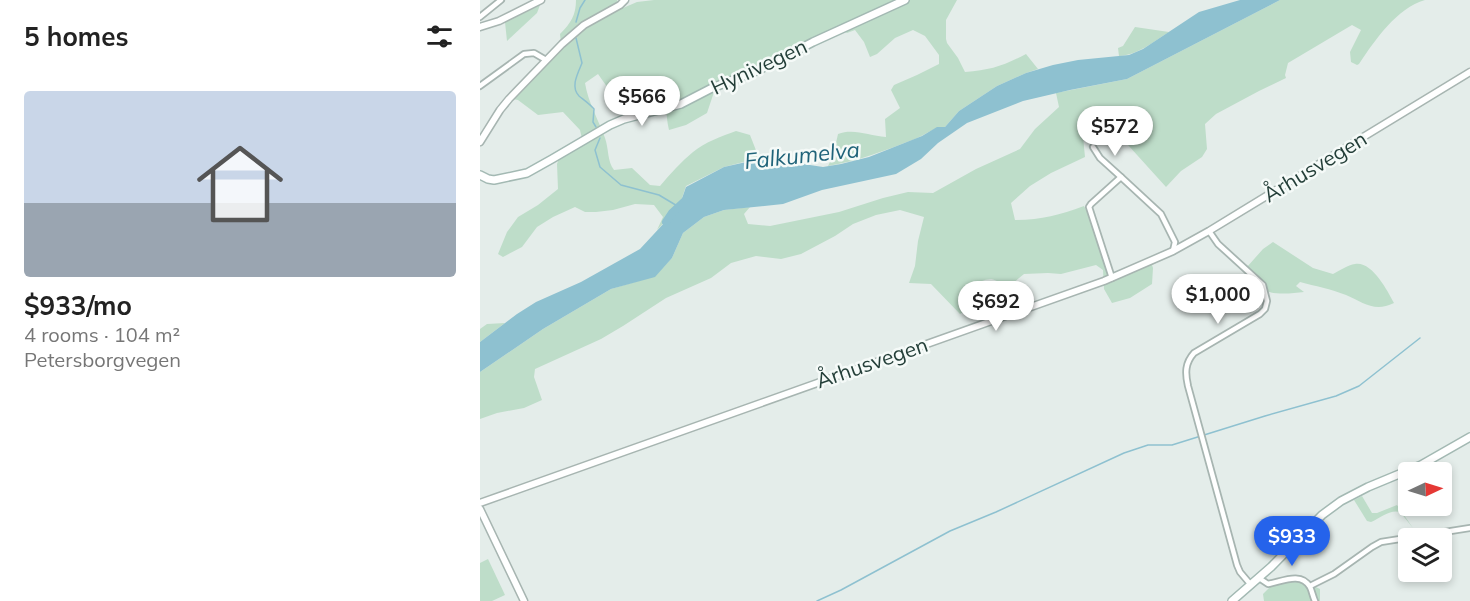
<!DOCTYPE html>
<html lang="en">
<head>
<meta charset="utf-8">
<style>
  body { margin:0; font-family:Mulish,sans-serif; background:#f6f6f6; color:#222; height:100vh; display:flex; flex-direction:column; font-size:22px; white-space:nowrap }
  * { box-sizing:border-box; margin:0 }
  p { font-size:20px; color:#767676 }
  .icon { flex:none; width:33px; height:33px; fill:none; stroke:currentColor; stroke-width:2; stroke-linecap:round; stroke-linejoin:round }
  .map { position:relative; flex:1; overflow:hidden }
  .sheet { display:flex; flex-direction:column; background:#fff; width:480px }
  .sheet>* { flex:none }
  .needle { width:39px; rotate:86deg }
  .tools { position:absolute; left:918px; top:462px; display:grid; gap:12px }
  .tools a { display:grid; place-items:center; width:54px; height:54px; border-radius:6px; background:#fff; box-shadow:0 3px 9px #0003; font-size:30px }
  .price { position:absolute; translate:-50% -51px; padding:0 14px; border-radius:21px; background:#fff; color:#222; font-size:20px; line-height:39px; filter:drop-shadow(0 2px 3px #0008) }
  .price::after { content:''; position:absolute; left:50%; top:36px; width:18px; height:14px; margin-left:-9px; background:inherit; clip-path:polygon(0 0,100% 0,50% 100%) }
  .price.current { background:#2563eb; color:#fff }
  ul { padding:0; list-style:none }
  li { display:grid; align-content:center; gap:12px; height:318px; padding:0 24px }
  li+li { border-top:2px solid #e0e0e0 }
  li span { display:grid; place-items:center; height:186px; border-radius:6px; color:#555 }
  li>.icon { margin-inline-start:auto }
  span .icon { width:108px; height:108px; fill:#fffc; stroke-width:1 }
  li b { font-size:26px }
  h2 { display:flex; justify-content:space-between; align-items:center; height:72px; padding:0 24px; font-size:26px }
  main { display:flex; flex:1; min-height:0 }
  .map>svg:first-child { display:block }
  .green { fill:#beddc9 }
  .water { fill:#8ec1d0 }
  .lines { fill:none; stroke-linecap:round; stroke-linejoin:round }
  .stream { stroke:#8ec1d0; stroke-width:1.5 }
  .river { stroke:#8ec1d0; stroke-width:8 }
  .minor-casing { stroke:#a7b5b1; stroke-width:8 }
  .tertiary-casing { stroke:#a7b5b1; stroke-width:9 }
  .secondary-casing { stroke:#a3b9b3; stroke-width:10 }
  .minor { stroke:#fff; stroke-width:4.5 }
  .tertiary { stroke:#fff; stroke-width:6 }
  .secondary { stroke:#fff; stroke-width:7 }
  .labels { text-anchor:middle; stroke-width:5; stroke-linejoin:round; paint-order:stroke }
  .street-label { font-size:21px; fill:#243f39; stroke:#f5faf8 }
  .water-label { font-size:22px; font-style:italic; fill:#1f6379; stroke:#f5faf8 }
</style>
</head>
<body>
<main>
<section class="sheet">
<h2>5 homes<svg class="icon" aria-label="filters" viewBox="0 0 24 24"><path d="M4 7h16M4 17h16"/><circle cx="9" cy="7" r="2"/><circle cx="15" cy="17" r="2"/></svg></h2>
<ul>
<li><span style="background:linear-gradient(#c9d6e8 60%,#9aa5b1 0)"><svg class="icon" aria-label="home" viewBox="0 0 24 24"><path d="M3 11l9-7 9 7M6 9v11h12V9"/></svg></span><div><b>$933/mo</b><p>4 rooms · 104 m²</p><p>Petersborgvegen</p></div></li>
</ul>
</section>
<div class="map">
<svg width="990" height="601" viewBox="0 0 990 601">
  <rect width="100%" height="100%" fill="#e4edea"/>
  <g class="green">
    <path d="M 96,0 L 137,0 L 140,7 L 143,8 L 157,2 L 174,0 L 477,0 L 466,20 L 466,39 L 467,43 L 478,58 L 485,72 C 511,70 523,66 546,54 L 558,69 L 546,73 L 517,86 L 479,111 L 465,127 C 454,127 445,135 435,139 C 406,150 379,161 348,166 L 353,156 L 358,134 C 374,128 389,136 406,137 L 405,119 L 420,108 L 411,90 L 414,85 L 437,75 L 459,64 L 459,55 L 445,36 L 433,30 L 415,38 L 397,54 L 390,57 L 384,42 L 375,30 L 367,33 L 364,31 L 341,40 L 320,50 L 308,59 L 235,89 L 227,113 L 206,125 L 189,130 C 185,113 187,96 182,79 L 159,85 L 155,105 L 143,91 L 130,91 L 118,74 L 105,83 C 108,102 118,119 125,138 C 129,149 127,161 134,170 L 152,168 L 170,185 L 180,186 C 190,174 201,162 213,152 C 225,142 242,136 256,131 L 270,135 L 279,158 L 244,167 L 206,186 L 199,207 L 177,230 L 183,217 L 174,205 L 155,204 L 133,210 L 116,212 L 105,212 L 95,207 L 73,217 L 57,227 L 42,247 L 23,257 L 18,254 L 27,232 L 38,217 L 58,205 L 78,189 L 77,164 L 81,153 L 102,139 L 100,130 L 83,112 L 58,115 L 38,100 L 26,98 L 81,44 L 80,34 C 91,23 96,15 96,0 Z"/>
    <path d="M 800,0 L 945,0 C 917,8 895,40 879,64 L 877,65 L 871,62 L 870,52 L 881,30 L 872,25 L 808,63 L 805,75 L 806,78 L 779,91 L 736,114 L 725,124 L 727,149 L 722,157 L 701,171 L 686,187 L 648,145 L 620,125 L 602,126 L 605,157 L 571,173 L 550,186 L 531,203 L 535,220 C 562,220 579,215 604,206 L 614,224 L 630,277 L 739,227 L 672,265 L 673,268 L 672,284 L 650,298 L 632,303 L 624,289 L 623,270 L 616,265 L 581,274 L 568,273 L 544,274 L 527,288 C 512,275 507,278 490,287 L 488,309 L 480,314 L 451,284 L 429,283 L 435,266 L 438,241 L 444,217 L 420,210 L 396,215 L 373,224 L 355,236 L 321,254 L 301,259 L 276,256 L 251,263 L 231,278 L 186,298 L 143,326 L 121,339 L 55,369 L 54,377 L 62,400 L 44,408 L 17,413 L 0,419 L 0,372 L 63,329 L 131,289 L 175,276 L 192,258 L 203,233 L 224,217 L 244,210 L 270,207 L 264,214 L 268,224 L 290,226 L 359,212 L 403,198 L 428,192 L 453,193 L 496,169 L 540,149 L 555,129 L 579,107 L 576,93 L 647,79 Z"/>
    <polygon points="60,5 57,13 27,41 25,22"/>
    <path d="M 655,27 L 689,32 C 673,42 658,55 639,56 L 638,48 L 643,46 Z"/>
    <path d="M 793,242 L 833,268 L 853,274 C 859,271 868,265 875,264 C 892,261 907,290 914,303 C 894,313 883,302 866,295 C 851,289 835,286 820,282 L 816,286 L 824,292 C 807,294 784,297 773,281 C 770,277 769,271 767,267 L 783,249 Z"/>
    <polygon points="25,323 0,342 0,329 7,324"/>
    <path d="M 882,496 L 892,513 L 897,513 L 917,505 L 933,528 L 920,512 C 910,509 900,518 891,522 L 887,521 L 874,500 Z"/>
    <polygon points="8,559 25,595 12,601 0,601 0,563"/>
    <polygon points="811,580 823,581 840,589 840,601 784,601 783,594 790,587"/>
  </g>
  <polygon class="water" points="760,0 800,0 647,79 590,90 543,101 487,123 458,143 441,159 416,174 342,190 303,204 244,210 224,217 203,233 192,258 175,277 131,289 63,329 0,372 0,342 37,314 56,302 101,282 160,249 199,207 206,187 244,167 284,158 343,167 361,164 389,157 442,136 457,127 465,127 479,111 517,86 546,73 573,65 598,60 649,55 663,49 719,12"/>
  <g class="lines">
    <g class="stream">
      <polyline points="96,22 100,8 105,0"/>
      <path d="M 96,38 L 102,63 C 98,73 90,87 99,96 C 104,100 110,104 114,109 L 113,122 L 116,127"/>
      <polyline points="120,138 115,150 120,167 141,185 179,195 199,207"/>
      <polyline points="337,601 361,590 470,531 516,512 644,453 668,445 692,445 785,416 856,396 879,386 940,338"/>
    </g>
    <polyline class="river" points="186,222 192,213 206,200"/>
    <defs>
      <g id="minor">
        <polyline points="0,17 21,0"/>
        <polyline points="0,86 44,54 54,53 66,60"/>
        <polyline points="613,147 620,158 641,177"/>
        <path d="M 729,231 L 738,244 L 783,285 L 787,301 L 785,309 L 780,314 L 714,353 C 705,363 705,373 708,386 L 757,565 L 760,572 L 771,585"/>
        <polyline points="632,278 609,207 611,204 641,177 681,214 695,242 693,251"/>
        <path d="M 779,578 L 788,584 C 801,582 821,571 830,587 C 832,591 833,597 835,601"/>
        <polyline points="830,586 854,574 892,547 901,542 990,528"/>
      </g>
      <g id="tertiary">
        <polyline points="0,27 19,21 61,0"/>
        <polyline points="0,142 20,110 29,99 82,44 104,25 140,5 145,0"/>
        <polyline points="0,503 624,281 693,251 729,231 990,72"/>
        <polyline points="0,509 44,601"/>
      </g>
      <g id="secondary">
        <polyline points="0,175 8,179 14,180 47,173 72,159 130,125 144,119 201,104 232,88 279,70 333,42 425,0"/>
        <polyline points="752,601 791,567 842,515 861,501 888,487 941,465 990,437"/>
      </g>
    </defs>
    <use href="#minor" class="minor-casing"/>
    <use href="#tertiary" class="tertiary-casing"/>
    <use href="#secondary" class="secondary-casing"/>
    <use href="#minor" class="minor"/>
    <use href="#tertiary" class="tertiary"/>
    <use href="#secondary" class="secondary"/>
  </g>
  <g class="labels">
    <g class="street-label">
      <text transform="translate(279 67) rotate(-25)" y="7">Hynivegen</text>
      <text transform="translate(835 167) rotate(-31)" y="7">Århusvegen</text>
      <text transform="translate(392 363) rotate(-19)" y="7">Århusvegen</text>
    </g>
    <g class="water-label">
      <text transform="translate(322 155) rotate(-6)" y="8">Falkumelva</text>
    </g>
  </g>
</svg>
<div class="tools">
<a><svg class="needle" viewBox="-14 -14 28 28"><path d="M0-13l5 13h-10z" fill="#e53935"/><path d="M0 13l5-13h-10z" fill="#767676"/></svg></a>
<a><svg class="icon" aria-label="layers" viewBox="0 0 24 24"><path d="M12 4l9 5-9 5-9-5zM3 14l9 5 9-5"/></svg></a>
</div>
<b class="price" style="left:162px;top:127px">$566</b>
<b class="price" style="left:635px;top:157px">$572</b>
<b class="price" style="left:738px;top:325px">$1,000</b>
<b class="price" style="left:516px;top:332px">$692</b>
<b class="price current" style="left:812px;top:567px">$933</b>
</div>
</main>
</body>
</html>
